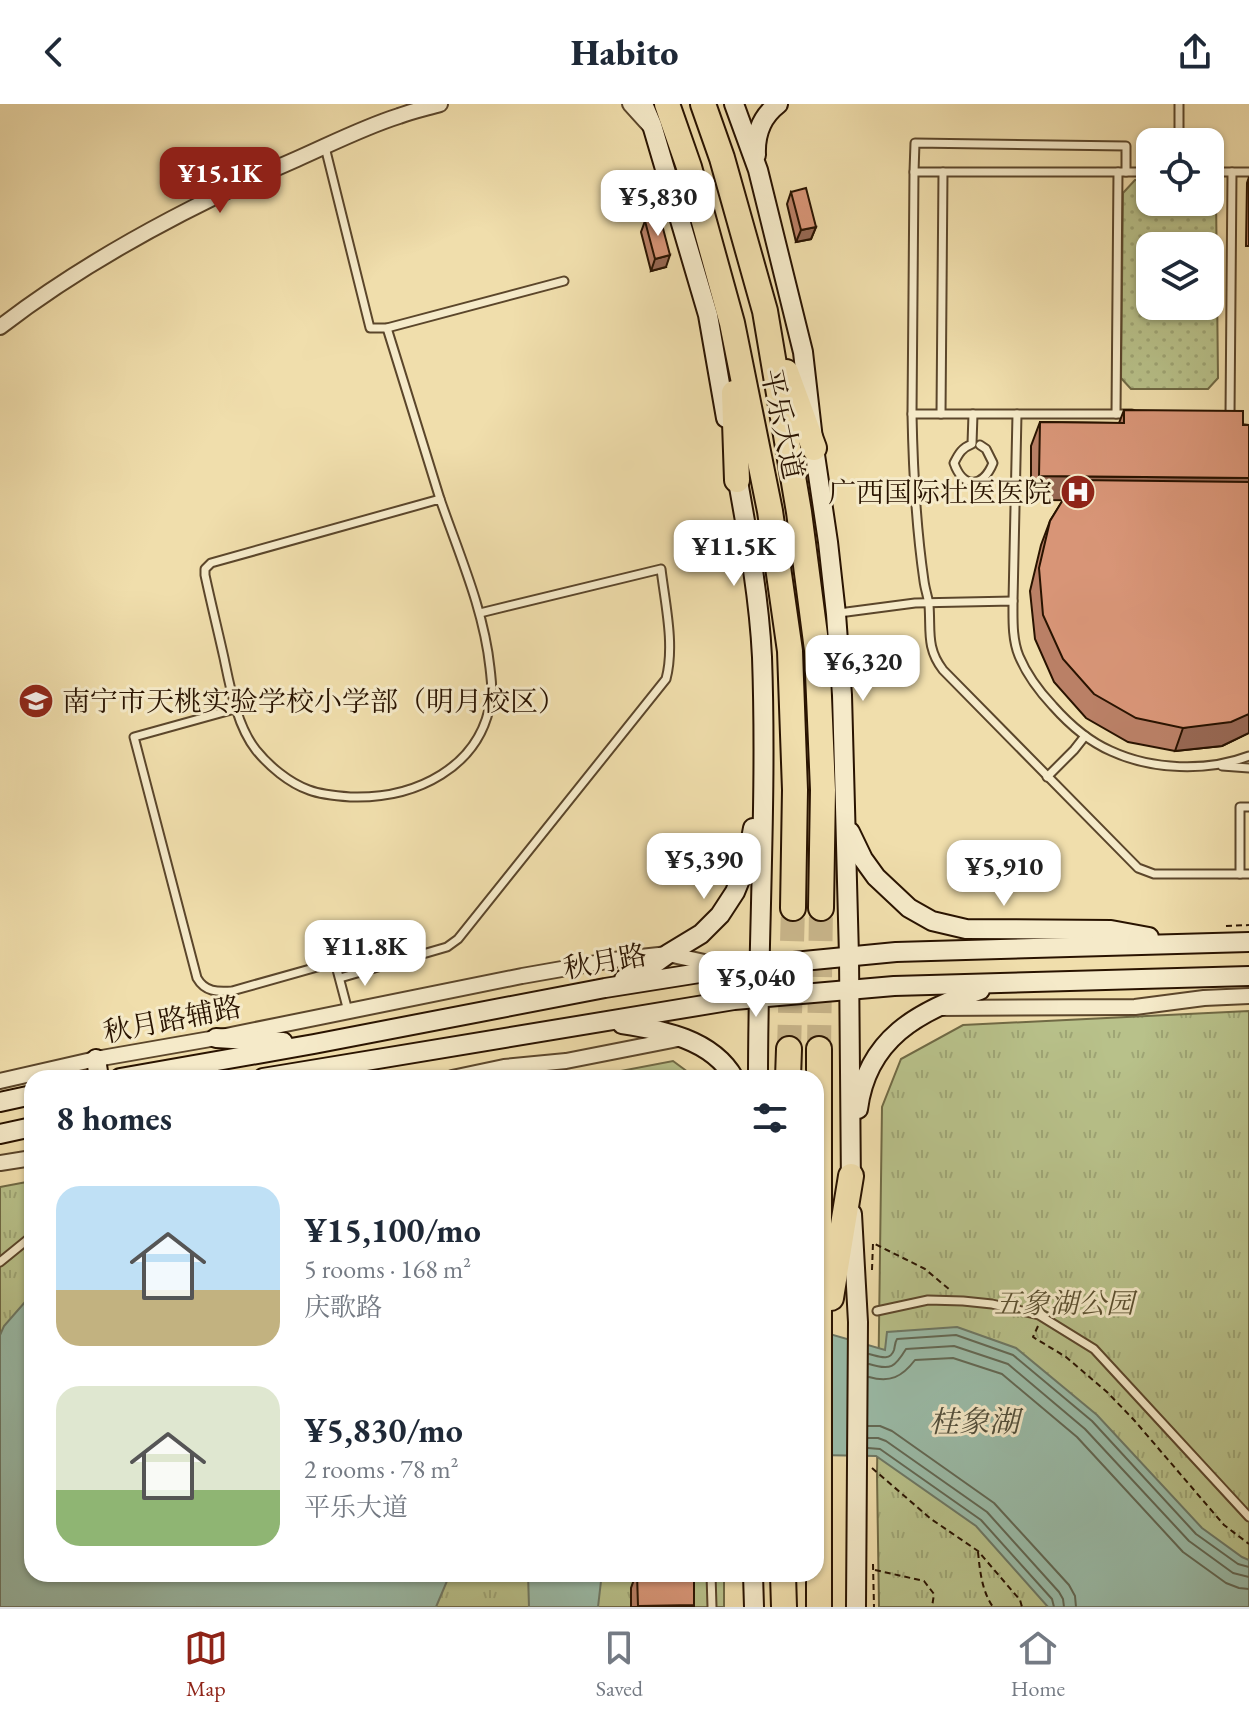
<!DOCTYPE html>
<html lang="en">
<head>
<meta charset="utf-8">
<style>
  body { margin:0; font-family:"EB Garamond","Noto Serif SC",serif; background:#f6f6f7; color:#1f2937; height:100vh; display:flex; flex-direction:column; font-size:30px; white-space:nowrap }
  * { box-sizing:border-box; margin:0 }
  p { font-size:26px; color:#747a83 }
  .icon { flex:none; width:44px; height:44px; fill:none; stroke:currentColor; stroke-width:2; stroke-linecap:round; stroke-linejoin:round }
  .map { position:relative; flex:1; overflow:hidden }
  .details { position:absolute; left:24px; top:966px; width:800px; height:512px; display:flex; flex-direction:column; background:#fff; border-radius:24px; box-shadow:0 2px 6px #0004 }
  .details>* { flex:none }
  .tools { position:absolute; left:1136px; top:24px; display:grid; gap:16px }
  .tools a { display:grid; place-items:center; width:88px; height:88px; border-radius:16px; background:#fff; box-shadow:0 2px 6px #0004; font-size:40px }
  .price { position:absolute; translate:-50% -68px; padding:0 18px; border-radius:16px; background:#fff; color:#222; font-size:26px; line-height:52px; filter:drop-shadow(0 2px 4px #0008) }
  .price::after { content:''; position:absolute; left:50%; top:48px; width:24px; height:18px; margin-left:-12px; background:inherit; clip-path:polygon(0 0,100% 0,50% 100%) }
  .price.active { background:#8f2418; color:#fff }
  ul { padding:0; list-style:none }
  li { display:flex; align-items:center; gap:24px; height:200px; padding:0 32px }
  li span { display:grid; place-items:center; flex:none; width:224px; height:160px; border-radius:24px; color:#555 }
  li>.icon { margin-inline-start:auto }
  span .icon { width:96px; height:96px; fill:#fffc; stroke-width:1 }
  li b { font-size:34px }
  h2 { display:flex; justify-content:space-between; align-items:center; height:96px; padding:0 32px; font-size:34px }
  header { display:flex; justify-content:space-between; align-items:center; height:104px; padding:0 32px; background:#fff; font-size:36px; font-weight:800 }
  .menu { display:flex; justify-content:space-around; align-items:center; height:112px; border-top:2px solid #e0e1e3; background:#fff; font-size:22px; color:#747a83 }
  .menu a { display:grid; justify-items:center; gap:4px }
  .menu .active { color:#8f2418 }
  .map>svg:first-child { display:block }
  .grass { fill:url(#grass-dots); stroke:#706a45; stroke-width:2; fill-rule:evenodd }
  .park { fill:url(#park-tufts); stroke:#706a45; stroke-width:2 }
  .water { fill:#9abca9; stroke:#6d7865; stroke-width:2 }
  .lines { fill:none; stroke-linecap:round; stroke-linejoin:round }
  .shore { stroke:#626854; stroke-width:2 }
  .highway-tunnel { stroke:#c8b58a; stroke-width:24; stroke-dasharray:24 12; stroke-linecap:butt }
  .lane-casing { stroke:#5b462b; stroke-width:11 }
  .street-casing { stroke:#5b462b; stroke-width:18 }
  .secondary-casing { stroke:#291300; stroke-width:22 }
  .highway-casing { stroke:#291300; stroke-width:28 }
  .path { stroke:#291300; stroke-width:2; stroke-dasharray:6 4; stroke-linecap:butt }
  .lane { stroke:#f5eac9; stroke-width:7 }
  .street { stroke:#f5eac9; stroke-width:14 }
  .secondary { stroke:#f5eac9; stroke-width:18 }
  .highway { stroke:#f0deac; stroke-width:24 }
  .wall { fill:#ba8066; stroke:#291300; stroke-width:2 }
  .shaded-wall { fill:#976853; stroke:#291300; stroke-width:2 }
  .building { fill:#d89577; stroke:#291300; stroke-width:2 }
  .labels { text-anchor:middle; stroke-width:6; stroke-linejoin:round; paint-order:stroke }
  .street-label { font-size:28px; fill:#291300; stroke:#f5eac9 }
  .poi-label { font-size:28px; fill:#291300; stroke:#f5eac9; text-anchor:end }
  .park-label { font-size:28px; font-style:italic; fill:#5b5030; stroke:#f5eac9 }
  .water-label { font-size:30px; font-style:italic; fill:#514e3b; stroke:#f5eac9 }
</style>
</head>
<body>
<header><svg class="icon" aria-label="back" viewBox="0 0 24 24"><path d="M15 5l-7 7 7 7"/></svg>Habito<svg class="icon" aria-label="share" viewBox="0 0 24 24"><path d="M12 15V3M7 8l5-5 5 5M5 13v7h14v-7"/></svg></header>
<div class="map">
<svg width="1249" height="1503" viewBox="0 0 1249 1503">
  <defs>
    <pattern id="grass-dots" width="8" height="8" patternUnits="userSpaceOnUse" patternTransform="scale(2)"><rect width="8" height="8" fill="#b8c18a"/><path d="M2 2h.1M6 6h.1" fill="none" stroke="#9ea575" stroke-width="1.8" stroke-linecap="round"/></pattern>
    <pattern id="park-tufts" width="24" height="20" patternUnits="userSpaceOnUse" patternTransform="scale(2)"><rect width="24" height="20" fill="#b8c18a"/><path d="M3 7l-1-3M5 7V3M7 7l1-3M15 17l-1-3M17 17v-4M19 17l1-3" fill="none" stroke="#9ea575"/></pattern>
  </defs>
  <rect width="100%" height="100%" fill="#f0deac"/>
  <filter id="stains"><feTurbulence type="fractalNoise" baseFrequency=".0025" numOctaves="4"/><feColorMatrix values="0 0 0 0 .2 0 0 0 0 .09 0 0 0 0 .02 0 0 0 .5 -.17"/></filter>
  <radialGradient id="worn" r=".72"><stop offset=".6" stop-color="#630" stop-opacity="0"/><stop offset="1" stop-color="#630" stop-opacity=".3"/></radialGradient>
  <path class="grass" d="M 1135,76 L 1150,76 L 1150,98 L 1210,98 L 1210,85 L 1216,91 L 1218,274 L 1208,285 L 1131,285 L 1121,274 L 1123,89 ZM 1150,142 L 1210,142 L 1210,202 L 1150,202 Z"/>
  <g class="park">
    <polygon points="1249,907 1249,1503 879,1503 877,1371 882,1003 901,955 963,921"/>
    <polygon points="673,957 696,974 584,974"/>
    <polygon points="32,1077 32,1470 724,1470 724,1503 0,1503 0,1083"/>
  </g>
  <g class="water">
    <polygon points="32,1190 32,1470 450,1470 436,1503 0,1503 0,1231 4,1222"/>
    <polygon points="957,1223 1016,1244 1097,1311 1202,1424 1242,1453 1249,1456 1249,1503 1048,1503 976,1422 876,1352 816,1351 816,1226 885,1246 887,1228"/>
    <polygon points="528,1470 600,1470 601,1477 598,1503 529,1503"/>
  </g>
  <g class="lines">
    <g class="shore">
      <path d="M 869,1250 C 878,1252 890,1258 894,1246 C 895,1242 895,1238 897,1235 L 956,1231 L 1013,1251 L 1092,1317 L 1196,1430 L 1238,1460 L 1249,1463"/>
      <path d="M 869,1260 C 891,1267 895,1263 906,1245 L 954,1242 L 1008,1260 L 1085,1325 L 1189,1437 L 1233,1469 L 1249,1473"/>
      <path d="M 869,1273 C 890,1279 902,1273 915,1256 L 953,1254 L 1002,1270 L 1077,1333 L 1183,1448 L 1226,1479 L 1239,1484 L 1249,1485"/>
      <polyline points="868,1322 880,1322 892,1327 994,1399 1069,1481 1075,1492 1076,1503"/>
      <polyline points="868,1334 878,1334 886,1337 987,1408 1059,1488 1063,1495 1064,1503"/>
      <polyline points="868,1344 880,1345 981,1416 1052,1495 1054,1503"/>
    </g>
    <g class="highway-tunnel">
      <polyline points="789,945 793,804"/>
      <polyline points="819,945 821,804"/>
    </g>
    <defs>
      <g id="lane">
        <polyline points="1179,38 1179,0"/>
        <polyline points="325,43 370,224 387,224 564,177"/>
        <polyline points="914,68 915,39 1126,42 1126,68"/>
        <polyline points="1210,68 1249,68"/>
        <polyline points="387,224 440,395"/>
        <polyline points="912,310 914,68 943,68"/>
        <path d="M 941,310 L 912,310 C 913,365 916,422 924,477 C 925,485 928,493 929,501 C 931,527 926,544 943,566 L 1138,764 L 1154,770 L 1249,770"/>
        <path d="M 973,310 L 972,340 C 962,344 959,349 954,359 C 963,385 983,384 993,359 L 986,345 L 980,341"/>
        <polyline points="1017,310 941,310 943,68 1150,68"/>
        <polyline points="1116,310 1118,68"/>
        <polyline points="1230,311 1232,68"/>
        <path d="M 440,395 C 459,450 484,506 490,564 C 491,574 493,585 491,595 C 481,664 415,695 351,693 C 337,692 322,691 309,686 C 289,679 269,662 256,646 C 237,622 230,583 224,554 C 218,527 211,499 205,471 L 205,465 L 211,459 Z"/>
        <polyline points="1013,497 1017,310 1132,310"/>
        <path d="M 839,509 L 915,499 L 1013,497 C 1013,515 1012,535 1019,552 C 1027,571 1039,587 1053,602 C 1069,620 1088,637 1111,647 C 1152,666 1207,668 1249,652"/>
        <path d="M 235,605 L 134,633 L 197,874 C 205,888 217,888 232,887 L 335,858 L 348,907"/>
        <polyline points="1222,662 1249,664"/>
        <polyline points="1047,673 1074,646 1085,632"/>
        <polyline points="1240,770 1240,703 1249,703"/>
        <path d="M 340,874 L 447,843 L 458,835 L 666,575 C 675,541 665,499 661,465 L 480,509"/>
        <polyline points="0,1158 32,1132"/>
        <polyline points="877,1207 928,1196 963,1197 992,1200 1039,1211 1094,1245 1249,1413"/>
        <polyline points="711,1470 712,1503"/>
      </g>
      <g id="street">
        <polyline points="630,0 649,21"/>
        <path d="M 0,223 C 91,153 193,100 297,55 C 331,40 364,23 399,12 C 412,7 426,4 440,0"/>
        <polyline points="939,904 1135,903 1204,894 1249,892"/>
        <polyline points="452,974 504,963 566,957 683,934"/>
        <polyline points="0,977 96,955 216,934 522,872 613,856 668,850 727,863"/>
        <polyline points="0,1059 32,1054"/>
      </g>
      <g id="secondary">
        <polyline points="643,0 652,21 708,211 726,314"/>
        <polyline points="734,0 758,66 803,248 814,344 828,438 836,510 842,591 849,852 851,1084"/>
        <path d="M 756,51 C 755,30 761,13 778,0"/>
        <path d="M 736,366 C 747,428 759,491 762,553 C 767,693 758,834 758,974"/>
        <polyline points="850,728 863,755 876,773 909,804 932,817 966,825 1111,826 1149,833"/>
        <polyline points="624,875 650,863 668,850 701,830 720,811 735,788 746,761 753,724"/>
        <path d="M 622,920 C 662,926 712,935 734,974"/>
        <polyline points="216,934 283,938"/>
        <polyline points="96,955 99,974"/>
        <polyline points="120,974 314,940 605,884 731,864 896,848 1249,838"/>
        <polyline points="263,974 734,896 894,882 1249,872"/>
        <polyline points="0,998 32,991"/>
        <path d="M 858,1005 C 867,935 918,907 980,886"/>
        <polyline points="0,1030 32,1023"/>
        <polyline points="852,1110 858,1218 856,1503"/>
        <polyline points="753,1470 754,1503"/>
      </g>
      <g id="highway">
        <polyline points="667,0 689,63 732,219 770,407 790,547 795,686 793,804"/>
        <polyline points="703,0 722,54 765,207 799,408 817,546 823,686 821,804"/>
        <polyline points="786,268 814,344"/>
        <polyline points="734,289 737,376"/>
        <polyline points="788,974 789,945"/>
        <polyline points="831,1194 851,1072"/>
        <polyline points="783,1470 784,1503"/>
        <polyline points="819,1503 819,945"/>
      </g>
    </defs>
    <use href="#lane" class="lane-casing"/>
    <use href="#street" class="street-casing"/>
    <use href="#secondary" class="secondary-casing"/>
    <use href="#highway" class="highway-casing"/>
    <g class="path">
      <polyline points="1226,822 1249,821"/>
      <polyline points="872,1166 873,1139 925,1165 950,1186"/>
      <polyline points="1038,1222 1033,1233 1066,1253 1107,1288 1134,1316 1224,1421 1249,1440"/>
      <polyline points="872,1364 931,1415 978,1447 1020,1496 1022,1503"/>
      <path d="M 978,1448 C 980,1468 982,1487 993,1503"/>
      <polyline points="873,1460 874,1503"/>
      <polyline points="875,1466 924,1477 934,1490 932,1503"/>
    </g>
    <use href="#lane" class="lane"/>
    <use href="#street" class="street"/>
    <use href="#secondary" class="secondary"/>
    <use href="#highway" class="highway"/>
  </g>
  <g class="wall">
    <polygon points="1249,73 1249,142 1246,142 1247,79"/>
    <polygon points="791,88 816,123 811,135 796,138 787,100"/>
    <polygon points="645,117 666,163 651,167 641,128"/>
    <polygon points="1124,306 1249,321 1249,629 1222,642 1175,647 1128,638 1086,614 1054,578 1035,535 1030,487 1041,441 1050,417 1063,396 1031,396 1031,342 1040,318 1119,319"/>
    <polygon points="636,1470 694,1470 694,1503 631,1503 631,1484"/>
  </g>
  <g class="shaded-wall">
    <polygon points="816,123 811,135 796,138 801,126"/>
    <polygon points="670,151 666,163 651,167 655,155"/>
    <polygon points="1039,372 1249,374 1249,397 1031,396"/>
    <polygon points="1249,610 1249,629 1222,642 1175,647 1183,624"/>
    <polygon points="694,1501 694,1503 638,1503 638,1502"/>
  </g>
  <g class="building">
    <polygon points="806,84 816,123 801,126 791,88"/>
    <polygon points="660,113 670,151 655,155 645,117"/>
    <polygon points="1124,306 1243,307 1243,321 1249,321 1249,374 1039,372 1040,318 1124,319"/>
    <polygon points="1075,376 1249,378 1249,610 1231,618 1183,624 1136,614 1094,590 1063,555 1043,511 1039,464 1050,417"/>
    <polygon points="637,1470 694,1470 694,1501 638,1502"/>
  </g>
  <defs>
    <symbol id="hospital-disc" viewBox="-11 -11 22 22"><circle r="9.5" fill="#8f2418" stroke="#f5eac9"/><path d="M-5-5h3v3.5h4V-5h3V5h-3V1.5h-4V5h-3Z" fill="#fff"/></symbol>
    <symbol id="school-disc" viewBox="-11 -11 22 22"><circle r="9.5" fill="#8f2418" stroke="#f5eac9"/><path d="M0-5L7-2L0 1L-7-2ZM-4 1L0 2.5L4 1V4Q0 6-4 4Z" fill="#fff"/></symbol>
  </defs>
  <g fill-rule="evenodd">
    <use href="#hospital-disc" x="1058" y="368" width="40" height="40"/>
    <use href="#school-disc" x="16" y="577" width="40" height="40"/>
  </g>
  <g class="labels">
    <g class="street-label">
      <text transform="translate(783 320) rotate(78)" y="10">平乐大道</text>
      <text transform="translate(605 857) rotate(-10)" y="10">秋月路</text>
      <text transform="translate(172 915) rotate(-11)" y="10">秋月路辅路</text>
    </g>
    <g class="poi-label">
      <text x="1052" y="398">广西国际壮医医院</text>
      <text x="62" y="607" text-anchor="start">南宁市天桃实验学校小学部（明月校区）</text>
    </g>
    <g class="park-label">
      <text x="1064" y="1209">五象湖公园</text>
    </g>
    <g class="water-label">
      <text x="974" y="1328">桂象湖</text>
    </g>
  </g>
  <rect width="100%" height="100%" filter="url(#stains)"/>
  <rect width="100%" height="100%" fill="url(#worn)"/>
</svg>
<div class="tools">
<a><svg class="icon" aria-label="locate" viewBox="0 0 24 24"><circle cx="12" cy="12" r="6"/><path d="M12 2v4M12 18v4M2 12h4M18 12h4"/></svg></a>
<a><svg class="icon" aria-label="layers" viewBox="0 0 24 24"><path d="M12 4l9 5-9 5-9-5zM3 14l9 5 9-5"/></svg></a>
</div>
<b class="price active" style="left:220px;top:111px">¥15.1K</b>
<b class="price" style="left:658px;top:134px">¥5,830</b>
<b class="price" style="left:734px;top:484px">¥11.5K</b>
<b class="price" style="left:863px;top:599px">¥6,320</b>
<b class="price" style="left:704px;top:797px">¥5,390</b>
<b class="price" style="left:1004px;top:804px">¥5,910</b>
<b class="price" style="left:365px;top:884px">¥11.8K</b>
<b class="price" style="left:756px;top:915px">¥5,040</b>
<section class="details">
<h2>8 homes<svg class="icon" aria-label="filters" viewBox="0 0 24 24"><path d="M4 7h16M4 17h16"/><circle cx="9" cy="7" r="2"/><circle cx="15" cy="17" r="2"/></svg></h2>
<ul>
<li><span style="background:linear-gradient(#bfe0f5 65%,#c2b280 0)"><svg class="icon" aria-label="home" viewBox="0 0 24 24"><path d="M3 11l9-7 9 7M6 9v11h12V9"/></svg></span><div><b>¥15,100/mo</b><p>5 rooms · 168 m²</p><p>庆歌路</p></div></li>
<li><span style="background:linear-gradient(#dfe7d0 65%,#8fb573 0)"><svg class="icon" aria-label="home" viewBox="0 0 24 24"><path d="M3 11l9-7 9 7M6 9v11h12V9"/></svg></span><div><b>¥5,830/mo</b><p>2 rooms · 78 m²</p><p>平乐大道</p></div></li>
</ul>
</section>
</div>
<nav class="menu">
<a class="active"><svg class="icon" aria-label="map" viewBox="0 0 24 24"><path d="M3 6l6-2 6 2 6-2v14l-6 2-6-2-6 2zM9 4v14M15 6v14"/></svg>Map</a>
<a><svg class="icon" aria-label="saved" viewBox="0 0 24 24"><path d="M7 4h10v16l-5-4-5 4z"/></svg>Saved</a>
<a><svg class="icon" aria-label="home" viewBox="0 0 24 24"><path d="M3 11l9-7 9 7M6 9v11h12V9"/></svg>Home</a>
</nav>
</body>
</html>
